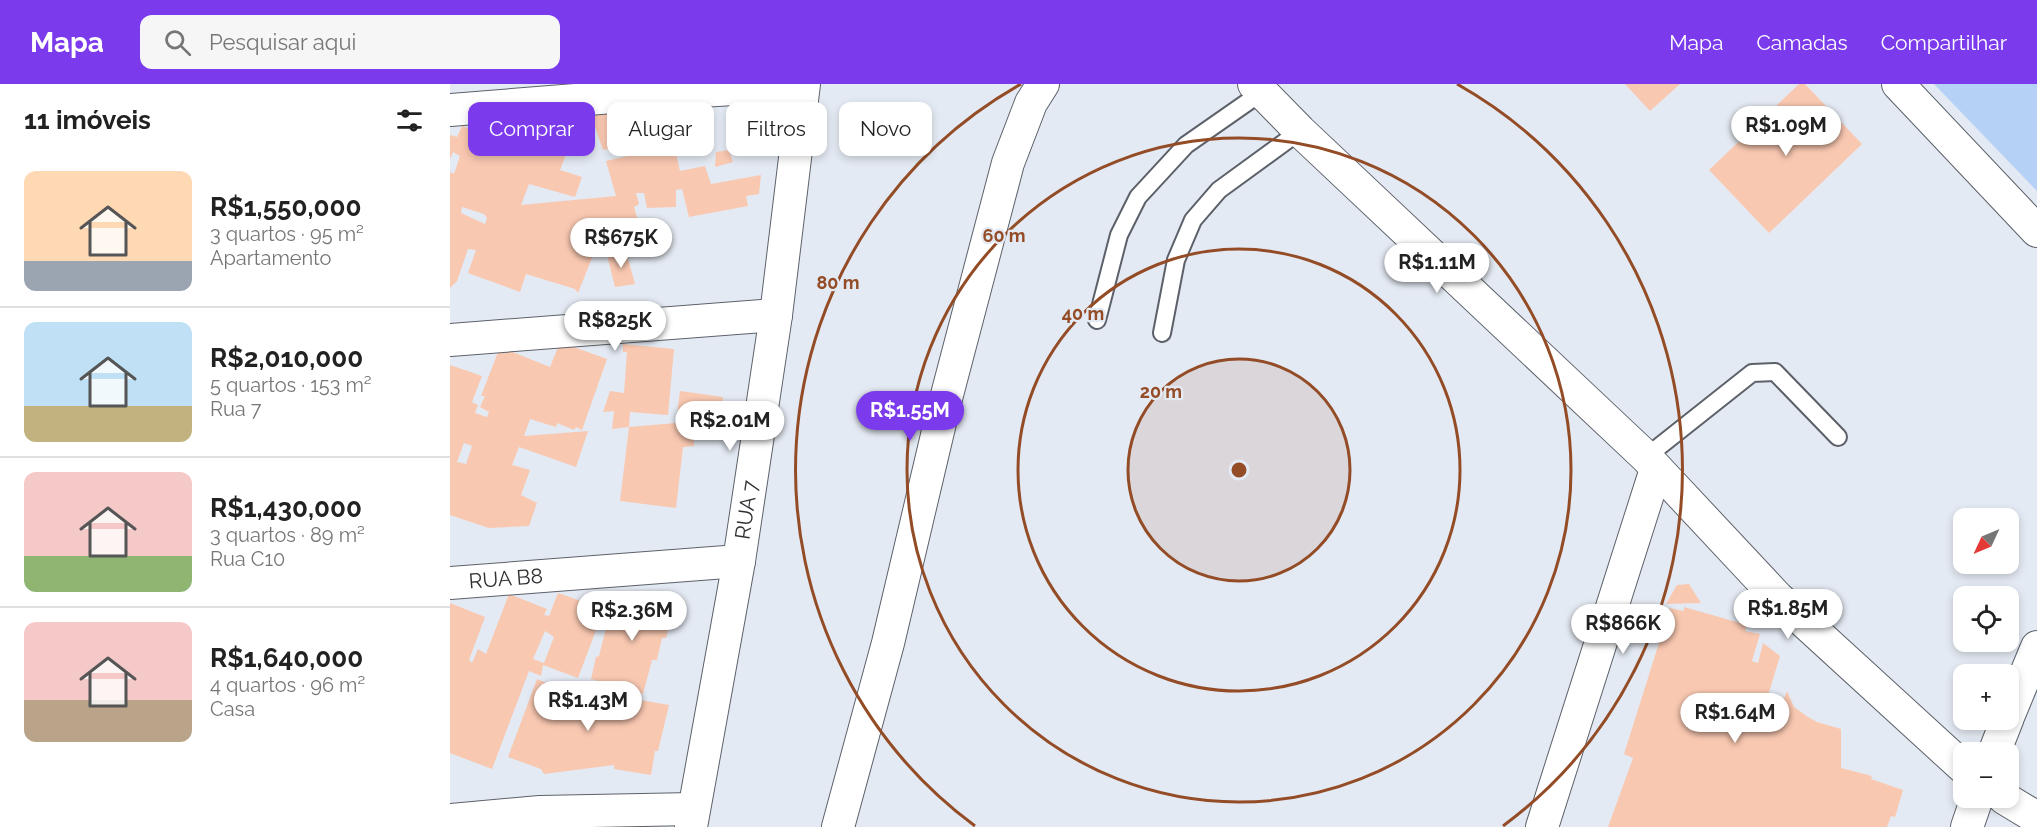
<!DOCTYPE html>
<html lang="pt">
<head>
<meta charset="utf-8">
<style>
  body { margin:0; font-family:Raleway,sans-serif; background:#f6f6f6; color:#222; height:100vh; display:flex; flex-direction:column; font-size:22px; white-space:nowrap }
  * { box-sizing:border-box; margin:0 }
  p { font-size:20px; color:#767676 }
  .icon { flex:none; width:33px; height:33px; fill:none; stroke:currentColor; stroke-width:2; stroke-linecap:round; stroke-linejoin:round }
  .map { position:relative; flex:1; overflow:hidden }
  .side { display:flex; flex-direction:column; background:#fff; width:450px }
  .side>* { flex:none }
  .hud { position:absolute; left:18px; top:18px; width:570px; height:54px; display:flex; gap:12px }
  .needle { width:39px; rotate:226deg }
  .controls { position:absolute; left:1503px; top:424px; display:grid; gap:12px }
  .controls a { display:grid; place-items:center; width:66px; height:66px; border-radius:12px; background:#fff; box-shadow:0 3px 9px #0003; font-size:30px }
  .price { position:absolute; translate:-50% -51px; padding:0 14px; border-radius:21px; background:#fff; color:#222; font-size:20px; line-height:39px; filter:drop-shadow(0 2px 3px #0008) }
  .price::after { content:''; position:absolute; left:50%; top:36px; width:18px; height:14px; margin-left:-9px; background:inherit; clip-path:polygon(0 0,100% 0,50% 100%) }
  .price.on { background:#7c3aed; color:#fff }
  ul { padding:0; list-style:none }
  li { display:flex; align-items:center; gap:18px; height:150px; padding:0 24px }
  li+li { border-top:2px solid #e0e0e0 }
  li span { display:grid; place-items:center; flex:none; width:168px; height:120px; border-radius:12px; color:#555 }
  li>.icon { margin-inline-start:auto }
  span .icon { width:72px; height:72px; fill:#fffc; stroke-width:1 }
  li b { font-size:26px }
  h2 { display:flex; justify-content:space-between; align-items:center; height:72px; padding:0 24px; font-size:26px }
  .tag { padding:0 21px; border-radius:12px; background:#fff; box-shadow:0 3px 9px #0003; font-size:21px; line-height:54px }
  .tag.on { background:#7c3aed; color:#fff }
  header { display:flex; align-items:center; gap:36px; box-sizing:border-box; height:84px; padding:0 30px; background:#7c3aed; color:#fff }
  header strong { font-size:28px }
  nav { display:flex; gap:33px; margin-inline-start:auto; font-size:21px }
  .search { width:420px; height:54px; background:#f6f6f6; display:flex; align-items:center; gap:15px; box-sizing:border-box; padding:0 21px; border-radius:12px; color:#767676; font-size:22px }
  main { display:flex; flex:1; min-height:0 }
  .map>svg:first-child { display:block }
  .green { fill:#b6d1f6 }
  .building { fill:#f9c8b1; fill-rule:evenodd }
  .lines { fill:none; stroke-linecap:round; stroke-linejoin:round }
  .lane-casing { stroke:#5c6169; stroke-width:20 }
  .street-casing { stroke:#5c6169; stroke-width:34 }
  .lane { stroke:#fff; stroke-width:16 }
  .street { stroke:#fff; stroke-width:32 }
  .ring { fill:none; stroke:#934c26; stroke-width:3 }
  .labels { text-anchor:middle; stroke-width:4.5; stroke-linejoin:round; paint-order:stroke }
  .street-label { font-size:21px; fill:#2e3033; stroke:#e4eaf3 }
  .centre { fill:#934c26; stroke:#e4eaf3; stroke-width:3 }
  .ring-label { font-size:18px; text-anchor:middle; font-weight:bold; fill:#934c26; stroke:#e4eaf3; stroke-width:4.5; stroke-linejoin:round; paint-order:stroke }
</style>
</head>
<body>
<header>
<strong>Mapa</strong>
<div class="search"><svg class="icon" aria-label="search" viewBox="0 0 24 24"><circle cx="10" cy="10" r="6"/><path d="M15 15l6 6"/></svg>Pesquisar aqui</div>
<nav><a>Mapa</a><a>Camadas</a><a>Compartilhar</a></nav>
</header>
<main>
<section class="side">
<h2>11 imóveis<svg class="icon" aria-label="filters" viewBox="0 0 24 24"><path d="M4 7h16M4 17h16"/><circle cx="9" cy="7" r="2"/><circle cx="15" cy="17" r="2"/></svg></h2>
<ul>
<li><span style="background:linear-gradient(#ffd9b3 75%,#9aa5b1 0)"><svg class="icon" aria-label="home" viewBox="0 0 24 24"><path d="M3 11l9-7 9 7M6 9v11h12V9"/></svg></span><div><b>R$1,550,000</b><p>3 quartos · 95 m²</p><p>Apartamento</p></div></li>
<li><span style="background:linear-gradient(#bfe0f5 70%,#c2b280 0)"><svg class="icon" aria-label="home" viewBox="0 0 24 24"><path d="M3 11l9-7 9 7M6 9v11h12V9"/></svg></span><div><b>R$2,010,000</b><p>5 quartos · 153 m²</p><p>Rua 7</p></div></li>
<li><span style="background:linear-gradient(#f6c9c9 70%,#8fb573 0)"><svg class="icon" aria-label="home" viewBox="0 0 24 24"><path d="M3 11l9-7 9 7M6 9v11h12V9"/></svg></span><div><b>R$1,430,000</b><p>3 quartos · 89 m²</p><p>Rua C10</p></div></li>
<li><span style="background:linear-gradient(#f6c9c9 65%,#b9a48a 0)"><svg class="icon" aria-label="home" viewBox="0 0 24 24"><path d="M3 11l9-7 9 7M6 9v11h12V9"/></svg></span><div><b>R$1,640,000</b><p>4 quartos · 96 m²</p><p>Casa</p></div></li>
</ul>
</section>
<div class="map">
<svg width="1587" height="743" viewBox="0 0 1587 743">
  <rect width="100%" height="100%" fill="#e4eaf3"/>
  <polygon class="green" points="1484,0 1587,0 1587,107"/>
  <g class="building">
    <polygon points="1175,0 1230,0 1200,27"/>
    <polygon points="1349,0 1355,0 1412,60 1319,149 1259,86"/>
    <polygon points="148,21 150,31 170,27 178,61 153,66 138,22"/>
    <path d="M 89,31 L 123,42 L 119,54 L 122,54 L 110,86 L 132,93 L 125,113 L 79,100 L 71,121 L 166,112 L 156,77 L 224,61 L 230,87 L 255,82 L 261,100 L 311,91 L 309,110 L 296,112 L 298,122 L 239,133 L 232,105 L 226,106 L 226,123 L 197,124 L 194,109 L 186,109 L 189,120 L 184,123 L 192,151 L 173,156 L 172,158 L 150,151 L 148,158 L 154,159 L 149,171 L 144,169 L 128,209 L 125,205 L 76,190 L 70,208 L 18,189 L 26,166 L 18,165 L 7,197 L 0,204 L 0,88 L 4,90 L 10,72 L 3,68 L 0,75 L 0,51 L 7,53 L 12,42 L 65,61 L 68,53 L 78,56 L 83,41 L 85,42 ZM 12,123 L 34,130 L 37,134 L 35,140 L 11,129 Z"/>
    <polygon points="215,31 222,54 202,61 195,38"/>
    <polygon points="279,66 283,78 265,83 266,68"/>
    <polygon points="176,167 185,200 165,203 157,171"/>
    <path d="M 110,258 L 157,275 L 132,346 L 126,343 L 124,346 L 107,339 L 106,343 L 80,335 L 74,352 L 138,347 L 126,383 L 69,363 L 62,381 L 80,386 L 71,411 L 87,419 L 79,442 L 39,444 L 0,431 L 0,281 L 32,292 L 22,318 L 28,321 L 25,329 L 37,333 L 39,328 L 30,323 L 35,312 L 31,312 L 50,263 L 100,283 ZM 14,359 L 22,362 L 16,380 L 7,378 Z"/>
    <polygon points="173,260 224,265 218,331 180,328 179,343 226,339 230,307 273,313 270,338 243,337 244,362 233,363 226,424 170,417 179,343 162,345 164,327 153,328 160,307 174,309 177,268 173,268"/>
    <polygon points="1239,500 1251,519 1216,520 1227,501"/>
    <path d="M 108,509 L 154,525 L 128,594 L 93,581 L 91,592 L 79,587 L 42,685 L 0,669 L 0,519 L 35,533 L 19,576 L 22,579 L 28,565 L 36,570 L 59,510 L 97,525 L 94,531 L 99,532 ZM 95,547 L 104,553 L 94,579 L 83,575 Z"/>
    <polygon points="165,509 215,522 216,518 225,519 216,554 212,554 207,576 202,576 193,610 141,595 146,573 149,572"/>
    <polygon points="1234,523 1297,541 1295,547 1310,550 1302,577 1308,579 1313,559 1330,572 1316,618 1330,625 1337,607 1344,623 1358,633 1367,638 1391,645 1391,684 1422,692 1421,695 1453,706 1445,733 1441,732 1437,743 1158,743 1183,674 1174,670 1220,524 1234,527"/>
    <polygon points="87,595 136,615 136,611 173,618 173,613 219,621 208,667 205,667 201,691 164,685 164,681 94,690 91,685 58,673"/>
  </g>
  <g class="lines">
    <defs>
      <g id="lane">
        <polyline points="647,236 669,151 688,113 736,61 812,8"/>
        <polyline points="712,249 726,176 743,136 769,106 850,47"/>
        <polyline points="1196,373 1302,289 1325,288 1388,353"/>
      </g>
      <g id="street">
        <polyline points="804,0 850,47 1196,373 1327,513 1514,684"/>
        <polyline points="1448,0 1587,147"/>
        <polyline points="0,26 200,10 353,1"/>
        <polyline points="0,256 326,231"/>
        <path id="s1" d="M 0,499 L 289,477"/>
        <polyline points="1558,633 1587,563"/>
        <polyline points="1544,669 1557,636"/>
        <polyline points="1554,714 1587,734"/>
        <polyline points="0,736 90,728 243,725"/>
        <path id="s2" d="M 241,743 L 289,477 L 326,231 L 354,0"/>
        <polyline points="388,743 438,559 493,326 558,79 581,19 593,0"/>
        <polyline points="1092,743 1206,385"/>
        <polyline points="1517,743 1527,714"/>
      </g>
    </defs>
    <use href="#lane" class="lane-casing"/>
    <use href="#street" class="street-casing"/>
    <use href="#lane" class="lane"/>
    <use href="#street" class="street"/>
  </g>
  <circle cx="789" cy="386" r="111" fill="#934c26" fill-opacity=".12"/>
  <g class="ring">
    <circle cx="789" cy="386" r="111"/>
    <circle cx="789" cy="386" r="221"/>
    <circle cx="789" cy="386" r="332"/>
    <path d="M525 742A443 443 0 0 1 571 0M1007 0A443 443 0 0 1 1053 742"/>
  </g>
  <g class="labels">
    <g class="street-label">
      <text dy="7" stroke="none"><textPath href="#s2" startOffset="322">RUA 7</textPath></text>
      <text dy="7" stroke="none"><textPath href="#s1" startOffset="56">RUA B8</textPath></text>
    </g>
  </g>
  <circle cx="789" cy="386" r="9" class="centre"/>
  <g class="ring-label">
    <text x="554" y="158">60 m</text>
    <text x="388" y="205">80 m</text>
    <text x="633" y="236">40 m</text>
    <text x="711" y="314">20 m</text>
  </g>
</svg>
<div class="controls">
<a><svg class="needle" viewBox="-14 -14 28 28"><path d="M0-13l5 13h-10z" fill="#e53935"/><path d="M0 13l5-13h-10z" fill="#767676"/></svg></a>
<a><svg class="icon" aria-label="locate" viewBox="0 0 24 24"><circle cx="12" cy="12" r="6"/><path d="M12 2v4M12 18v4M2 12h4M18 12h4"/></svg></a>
<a>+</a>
<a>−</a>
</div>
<b class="price" style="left:1336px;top:73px">R$1.09M</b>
<b class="price" style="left:171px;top:185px">R$675K</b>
<b class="price" style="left:987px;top:210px">R$1.11M</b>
<b class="price" style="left:165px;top:268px">R$825K</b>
<b class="price on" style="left:460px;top:358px">R$1.55M</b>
<b class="price" style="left:280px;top:368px">R$2.01M</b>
<b class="price" style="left:1338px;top:556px">R$1.85M</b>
<b class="price" style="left:182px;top:558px">R$2.36M</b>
<b class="price" style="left:1173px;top:571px">R$866K</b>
<b class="price" style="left:138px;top:648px">R$1.43M</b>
<b class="price" style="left:1285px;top:660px">R$1.64M</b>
<div class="hud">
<a class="tag on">Comprar</a>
<a class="tag">Alugar</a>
<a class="tag">Filtros</a>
<a class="tag">Novo</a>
</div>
</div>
</main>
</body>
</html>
